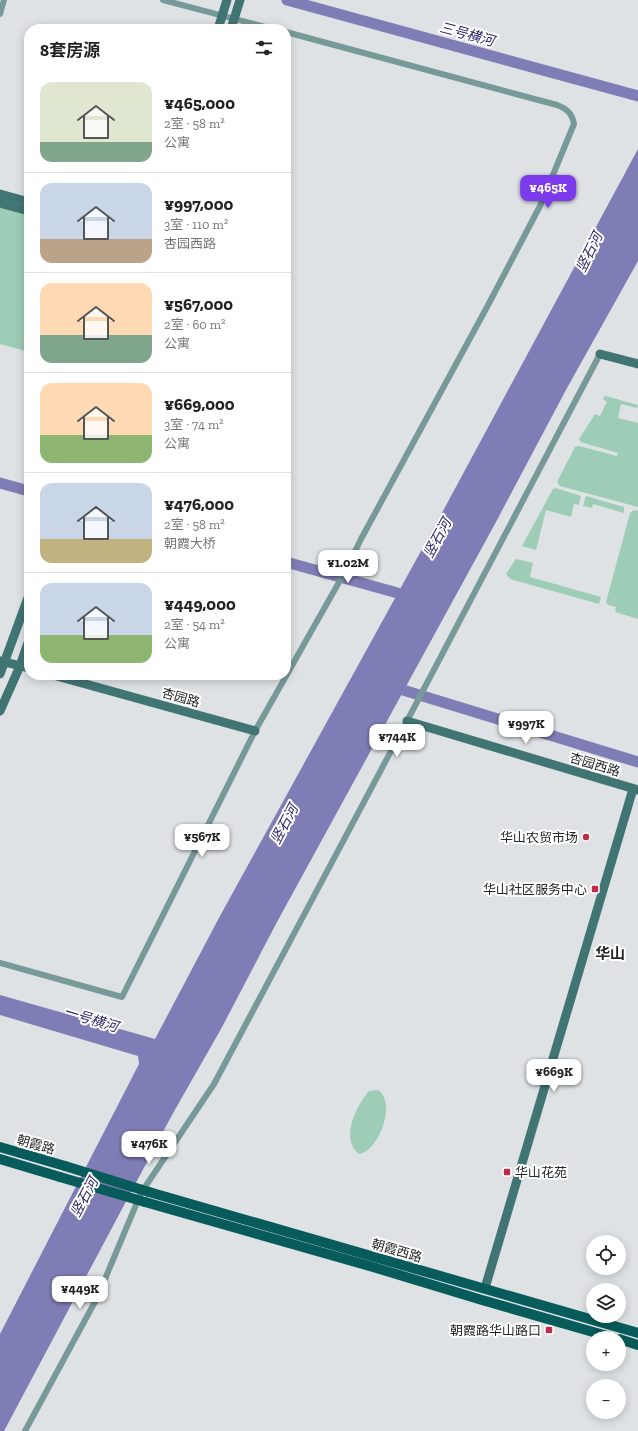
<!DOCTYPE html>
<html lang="zh">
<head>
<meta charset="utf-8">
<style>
  body { margin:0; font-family:"Zilla Slab","Noto Sans SC",serif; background:#f2f2f2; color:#222; height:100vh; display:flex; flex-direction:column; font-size:15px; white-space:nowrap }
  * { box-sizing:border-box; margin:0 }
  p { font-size:13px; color:#767676 }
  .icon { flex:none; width:22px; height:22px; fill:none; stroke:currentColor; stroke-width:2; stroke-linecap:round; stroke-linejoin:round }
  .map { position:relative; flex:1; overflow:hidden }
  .details { position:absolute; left:24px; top:24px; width:267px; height:656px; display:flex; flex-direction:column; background:#fff; border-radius:16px; box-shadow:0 2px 10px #0003 }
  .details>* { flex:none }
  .tools { position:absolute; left:586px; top:1235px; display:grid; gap:8px }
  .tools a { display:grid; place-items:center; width:40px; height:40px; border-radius:50%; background:#fff; box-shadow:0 2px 10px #0003; font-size:20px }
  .price { position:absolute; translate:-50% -34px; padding:0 9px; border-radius:8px; background:#fff; color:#222; font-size:13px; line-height:26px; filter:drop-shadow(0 1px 2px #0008) }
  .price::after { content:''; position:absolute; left:50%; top:24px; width:12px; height:9px; margin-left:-6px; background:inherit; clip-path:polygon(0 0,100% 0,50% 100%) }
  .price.current { background:#7c3aed; color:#fff }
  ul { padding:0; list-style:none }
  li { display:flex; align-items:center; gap:12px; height:100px; padding:0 16px }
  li+li { border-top:1px solid #e0e0e0 }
  li span { display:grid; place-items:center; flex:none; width:112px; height:80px; border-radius:12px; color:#555 }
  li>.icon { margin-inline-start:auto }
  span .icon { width:48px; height:48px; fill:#fffc; stroke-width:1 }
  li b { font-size:17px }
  h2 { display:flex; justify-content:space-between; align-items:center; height:48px; padding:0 16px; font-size:17px }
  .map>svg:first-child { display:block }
  .green { fill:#9dcdb6 }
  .water { fill:#7f7db5 }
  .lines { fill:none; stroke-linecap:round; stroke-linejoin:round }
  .river { stroke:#7f7db5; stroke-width:11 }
  .street { stroke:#779998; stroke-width:6 }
  .secondary { stroke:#407574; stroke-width:9 }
  .primary { stroke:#075c5b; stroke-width:10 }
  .primary-bridge { stroke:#075c5b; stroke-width:10 }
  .poi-dot { fill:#bd2c48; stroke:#fff; stroke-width:1.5 }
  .labels { text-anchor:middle; stroke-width:4; stroke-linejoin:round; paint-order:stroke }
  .street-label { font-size:13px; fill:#242627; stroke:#fff }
  .poi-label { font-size:13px; fill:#242627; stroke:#fff; text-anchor:end }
  .water-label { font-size:14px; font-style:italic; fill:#302569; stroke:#fff }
  .quarter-label { font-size:15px; font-weight:bold; fill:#242627; stroke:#fff }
</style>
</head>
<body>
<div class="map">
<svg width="638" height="1431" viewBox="0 0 638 1431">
  <rect width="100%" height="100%" fill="#dee2e4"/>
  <g class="green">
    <polygon points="0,205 29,214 29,352 0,344"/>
    <polygon points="606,396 638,405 637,408 621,404 618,418 638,423 638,507 560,486 557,482 575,447 579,446 617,456 618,453 581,442 579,439 595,414 600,416 607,402 603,399 604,397"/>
    <polygon points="556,488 581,496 579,505 574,504 571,517 546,510 536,550 522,546 553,489"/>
    <polygon points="586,496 624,507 624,513 593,504 592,508 583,506"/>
    <polygon points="634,510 638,511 638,619 615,612 616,607 608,605 606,602 630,513"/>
    <polygon points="516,559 533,563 530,577 601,597 599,604 510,579 506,574"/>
    <path d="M 378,1090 C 379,1091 381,1092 382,1094 C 394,1109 378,1151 359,1154 C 357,1152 354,1150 353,1147 C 344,1130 358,1104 369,1091 Z"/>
  </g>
  <polygon class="water" points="638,149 638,261 567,388 496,522 277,922 221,1029 172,1115 4,1431 0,1431 0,1334 139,1064 138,1056 0,1015 0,995 155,1039 220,916 443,511"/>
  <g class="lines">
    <g class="river">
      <polyline points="287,0 638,96"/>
      <polyline points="0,483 29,491"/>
      <polyline points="286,562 412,597"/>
      <polyline points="390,686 638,762"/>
    </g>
    <g class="street">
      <polyline points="163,0 273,29"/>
      <polyline points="0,14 4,0"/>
      <path d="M 0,963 L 122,997 L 255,731 L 347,568 L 361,539 L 487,307 L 540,206 L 574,124 C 572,113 567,109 557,105 L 286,32"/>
      <polyline points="25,1431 97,1298 141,1193 214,1084 407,721 600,354"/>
    </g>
    <g class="secondary">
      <polyline points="218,29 227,0"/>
      <polyline points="231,29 240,0"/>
      <polyline points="0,194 29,202"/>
      <polyline points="0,203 29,211"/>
      <polyline points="600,354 638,364"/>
      <polyline points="1,661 29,668"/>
      <polyline points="0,674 29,595"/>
      <polyline points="53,675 255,731"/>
      <polyline points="0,711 20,666 29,640"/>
      <polyline points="407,721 638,790"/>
      <polyline points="485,1288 633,789"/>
    </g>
    <g class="primary">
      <polyline points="0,1147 65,1166"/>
      <polyline points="0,1159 60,1177"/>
      <polyline points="149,1192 638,1333"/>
      <polyline points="145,1202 373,1267 482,1300 614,1338"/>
      <polyline points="619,1339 638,1345"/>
    </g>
    <g class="primary-bridge">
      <polyline points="65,1166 149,1192"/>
      <polyline points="60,1177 145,1202"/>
    </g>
  </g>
  <g class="poi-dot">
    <circle cx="586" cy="837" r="4"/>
    <rect x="591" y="885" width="8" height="8" rx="2"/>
    <rect x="503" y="1168" width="8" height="8" rx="2"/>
    <rect x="545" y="1326" width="8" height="8" rx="2"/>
  </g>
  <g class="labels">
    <g class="street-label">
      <text transform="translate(181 697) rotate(16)" y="5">杏园路</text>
      <text transform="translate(595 764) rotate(17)" y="5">杏园西路</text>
      <text transform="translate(36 1144) rotate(16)" y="5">朝霞路</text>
      <text transform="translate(397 1250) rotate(16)" y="5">朝霞西路</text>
    </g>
    <g class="poi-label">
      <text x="578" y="842">华山农贸市场</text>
      <text x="587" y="894">华山社区服务中心</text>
      <text x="515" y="1177" text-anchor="start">华山花苑</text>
      <text x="541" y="1335">朝霞路华山路口</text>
    </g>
    <g class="water-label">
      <text transform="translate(467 34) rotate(15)" y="5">三号横河</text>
      <text transform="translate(589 252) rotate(-64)" y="5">竖石河</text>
      <text transform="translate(437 538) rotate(-61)" y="5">竖石河</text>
      <text transform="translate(284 824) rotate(-62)" y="5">竖石河</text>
      <text transform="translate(91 1019) rotate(17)" y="5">一号横河</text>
      <text transform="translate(84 1197) rotate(-62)" y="5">竖石河</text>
    </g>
    <g class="quarter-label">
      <text x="610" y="959">华山</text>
    </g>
  </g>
</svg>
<div class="tools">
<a><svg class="icon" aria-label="locate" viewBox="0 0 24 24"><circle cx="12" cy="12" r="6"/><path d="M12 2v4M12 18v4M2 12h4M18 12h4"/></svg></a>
<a><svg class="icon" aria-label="layers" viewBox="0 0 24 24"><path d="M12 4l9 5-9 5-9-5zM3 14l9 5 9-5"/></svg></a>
<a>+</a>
<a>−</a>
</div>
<b class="price current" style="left:548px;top:209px">¥465K</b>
<b class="price" style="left:348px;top:584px">¥1.02M</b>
<b class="price" style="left:526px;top:745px">¥997K</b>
<b class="price" style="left:397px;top:758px">¥744K</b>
<b class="price" style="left:202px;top:858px">¥567K</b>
<b class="price" style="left:554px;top:1093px">¥669K</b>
<b class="price" style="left:149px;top:1165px">¥476K</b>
<b class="price" style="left:80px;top:1310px">¥449K</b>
<section class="details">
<h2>8套房源<svg class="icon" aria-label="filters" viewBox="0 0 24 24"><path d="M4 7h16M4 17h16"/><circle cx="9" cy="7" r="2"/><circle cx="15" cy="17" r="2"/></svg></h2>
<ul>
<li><span style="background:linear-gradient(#dfe7d0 75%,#7fa58c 0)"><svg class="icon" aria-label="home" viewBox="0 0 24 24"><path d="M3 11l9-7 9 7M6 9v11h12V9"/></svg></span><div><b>¥465,000</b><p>2室 · 58 m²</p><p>公寓</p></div></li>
<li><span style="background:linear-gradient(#c9d6e8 70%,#b9a48a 0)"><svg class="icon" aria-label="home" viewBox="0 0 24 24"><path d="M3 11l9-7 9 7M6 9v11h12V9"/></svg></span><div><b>¥997,000</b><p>3室 · 110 m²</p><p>杏园西路</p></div></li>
<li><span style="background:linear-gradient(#ffd9b3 65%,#7fa58c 0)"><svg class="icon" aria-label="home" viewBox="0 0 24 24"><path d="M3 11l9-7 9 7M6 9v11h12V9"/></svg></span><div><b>¥567,000</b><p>2室 · 60 m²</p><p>公寓</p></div></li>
<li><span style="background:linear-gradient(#ffd9b3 65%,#8fb573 0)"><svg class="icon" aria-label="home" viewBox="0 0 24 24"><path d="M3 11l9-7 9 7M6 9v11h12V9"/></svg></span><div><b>¥669,000</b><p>3室 · 74 m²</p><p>公寓</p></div></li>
<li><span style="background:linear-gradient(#c9d6e8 70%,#c2b280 0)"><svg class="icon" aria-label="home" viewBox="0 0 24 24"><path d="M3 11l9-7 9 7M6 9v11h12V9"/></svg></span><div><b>¥476,000</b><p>2室 · 58 m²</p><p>朝霞大桥</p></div></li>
<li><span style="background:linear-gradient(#c9d6e8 65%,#8fb573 0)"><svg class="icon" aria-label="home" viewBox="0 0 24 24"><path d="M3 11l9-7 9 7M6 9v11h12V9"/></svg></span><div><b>¥449,000</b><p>2室 · 54 m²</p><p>公寓</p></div></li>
</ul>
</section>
</div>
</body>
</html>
